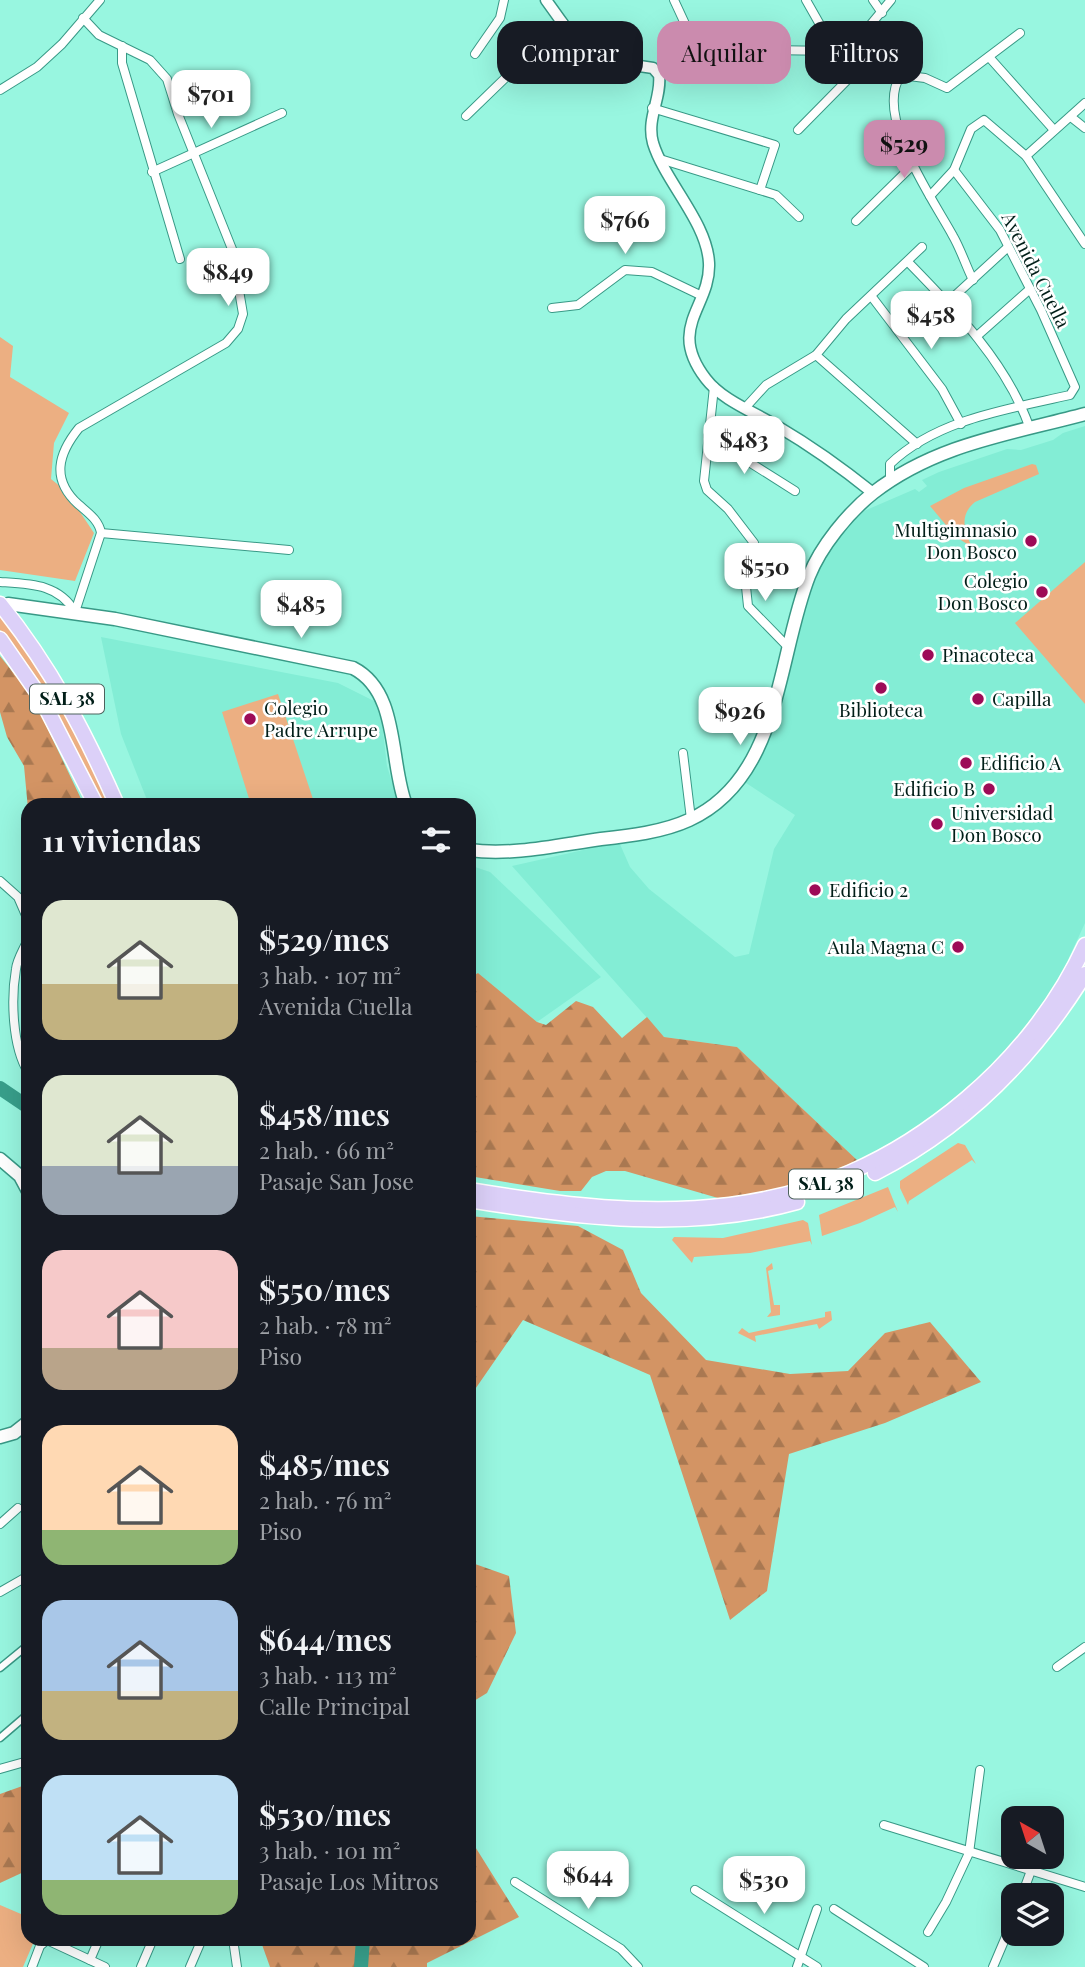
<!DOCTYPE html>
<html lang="es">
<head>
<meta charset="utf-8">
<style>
  body { margin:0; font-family:"Playfair Display",serif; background:#20242c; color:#f1f3f6; height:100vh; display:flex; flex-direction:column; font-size:26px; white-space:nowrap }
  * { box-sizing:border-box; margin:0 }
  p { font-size:23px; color:#9ea1a6 }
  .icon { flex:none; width:38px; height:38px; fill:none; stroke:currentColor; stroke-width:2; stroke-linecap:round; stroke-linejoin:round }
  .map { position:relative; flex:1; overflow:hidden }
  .details { position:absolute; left:21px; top:798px; width:455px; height:1148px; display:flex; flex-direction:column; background:#171b24; border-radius:21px; box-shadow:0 7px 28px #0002 }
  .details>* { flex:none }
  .banner { position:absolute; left:497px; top:21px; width:483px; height:63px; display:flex; gap:14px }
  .needle { width:46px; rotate:321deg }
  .tools { position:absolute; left:1001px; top:1806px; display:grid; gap:14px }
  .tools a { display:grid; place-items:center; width:63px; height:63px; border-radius:14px; background:#171b24; box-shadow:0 7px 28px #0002; font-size:35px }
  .price { position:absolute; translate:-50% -60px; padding:0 16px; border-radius:14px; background:#fff; color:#222; font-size:23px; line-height:46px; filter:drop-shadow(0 2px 4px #0008) }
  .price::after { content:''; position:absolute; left:50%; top:42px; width:21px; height:16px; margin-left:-10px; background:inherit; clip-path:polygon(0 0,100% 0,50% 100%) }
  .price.selected { background:#cb8bae; color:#111 }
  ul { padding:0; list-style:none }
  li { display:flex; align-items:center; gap:21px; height:175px; padding:0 21px }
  li span { display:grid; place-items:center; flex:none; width:196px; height:140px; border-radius:21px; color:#555 }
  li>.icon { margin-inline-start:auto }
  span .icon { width:84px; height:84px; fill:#fffc; stroke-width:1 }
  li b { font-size:30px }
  h2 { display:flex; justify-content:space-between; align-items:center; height:84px; padding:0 21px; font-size:30px }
  .chip { padding:0 24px; border-radius:21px; background:#171b24; box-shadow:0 7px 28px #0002; font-size:24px; line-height:63px }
  .chip.selected { background:#cb8bae; color:#111 }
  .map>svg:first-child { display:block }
  .built { fill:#83edd5 }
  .grass { fill:#ecaf82 }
  .forest { fill:url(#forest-firs) }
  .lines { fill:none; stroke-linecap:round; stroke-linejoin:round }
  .river { stroke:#389f8b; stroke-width:14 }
  .pedestrian-casing { stroke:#389986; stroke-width:9 }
  .minor-casing { stroke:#389986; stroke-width:10 }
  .tertiary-casing { stroke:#389986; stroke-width:13 }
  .secondary-casing { stroke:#389986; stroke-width:15 }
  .trunk-casing { stroke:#fff; stroke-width:17 }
  .pedestrian { stroke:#fff; stroke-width:6 }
  .minor { stroke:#fff; stroke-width:8 }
  .tertiary { stroke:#fff; stroke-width:10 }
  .secondary { stroke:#fff; stroke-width:12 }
  .trunk { stroke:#dcd0f8; stroke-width:14 }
  .poi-dot { fill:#9d0b57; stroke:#fff; stroke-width:2.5 }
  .labels { text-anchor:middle; stroke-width:5; stroke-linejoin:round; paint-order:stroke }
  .shield { fill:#fff; stroke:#4d625d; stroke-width:2 }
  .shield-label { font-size:18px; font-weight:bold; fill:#011e18 }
  .street-label { font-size:19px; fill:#011e18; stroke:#fff }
  .poi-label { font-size:19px; fill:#011e18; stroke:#fff; text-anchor:start }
</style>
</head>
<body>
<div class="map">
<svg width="1085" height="1967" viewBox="0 0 1085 1967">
  <defs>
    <pattern id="forest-firs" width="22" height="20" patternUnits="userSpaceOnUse" patternTransform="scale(1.75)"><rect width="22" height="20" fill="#d39464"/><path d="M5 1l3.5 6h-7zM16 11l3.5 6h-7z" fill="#a97851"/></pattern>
  </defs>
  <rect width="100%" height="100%" fill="#98f6e0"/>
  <g class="built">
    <polygon points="1085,426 1085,923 1061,975 1037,1013 984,1077 910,1134 858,1161 737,1047 664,1037 512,866 619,842 630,867 649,889 735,957 749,954 774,849 795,815 743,781 813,575 834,541 857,514 915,489 919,492 927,486 922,480 939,472 1007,449 1021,450 1053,440 1063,433"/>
    <polygon points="101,637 338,683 380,704 387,766 399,805 149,805 121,734"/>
    <polygon points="469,865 490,872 601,977 537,1022 478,973 469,978"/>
  </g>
  <g class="grass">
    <polygon points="0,337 13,346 10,377 69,413 54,443 51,479 66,491 94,533 75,581 0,570"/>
    <path d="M 1032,464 L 1036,465 L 1039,474 L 975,502 C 959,515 964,530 972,547 L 956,537 L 930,506 L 964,488 Z"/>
    <polygon points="1085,562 1085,704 1015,623"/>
    <polygon points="0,610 56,690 111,805 100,805 12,645 0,630"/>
    <polygon points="278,694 313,799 296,805 251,805 222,712"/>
    <polygon points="958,1143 965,1145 976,1164 972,1160 909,1201 908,1205 900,1188 900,1181"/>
    <polygon points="888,1187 898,1212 895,1207 860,1223 822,1236 819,1215"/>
    <polygon points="803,1220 808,1223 812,1245 810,1241 750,1253 694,1257 692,1263 672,1240 674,1237 723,1238"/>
    <polygon points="772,1263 773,1269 768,1271 774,1305 780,1305 780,1315 767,1317 771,1312 766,1268"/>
    <polygon points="831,1311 832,1320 819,1329 817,1324 755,1336 756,1342 738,1333 742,1328 749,1333 825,1317 825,1312"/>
    <polygon points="0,1905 28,1917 28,1939 35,1939 23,1967 0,1967"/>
  </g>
  <g class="forest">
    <polygon points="0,656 32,696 84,805 28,805 28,809 24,766 7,737 0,712"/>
    <polygon points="478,973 537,1022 546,1025 576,1001 593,1007 622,1038 647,1017 664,1037 737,1047 858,1161 795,1185 751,1195 718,1198 625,1171 606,1171 592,1177 581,1191 560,1191 469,1176 469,978"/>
    <polygon points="469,1216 578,1226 623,1250 641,1293 706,1360 790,1374 848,1371 885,1333 930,1322 981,1382 885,1423 789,1454 767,1591 730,1620 650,1375 523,1320 469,1398"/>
    <polygon points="469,1543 475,1564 509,1576 516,1633 487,1693 469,1704"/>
    <polygon points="28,1784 28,1870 0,1883 0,1794"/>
    <polygon points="469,1837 519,1917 427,1963 427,1967 270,1967 260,1939 469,1939"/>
  </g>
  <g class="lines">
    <g class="river">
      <polyline points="0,1088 28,1107"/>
      <polyline points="361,1967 363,1939"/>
    </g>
    <defs>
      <g id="pedestrian">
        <polyline points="0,1668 28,1645"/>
        <polyline points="0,1738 28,1714"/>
      </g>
      <g id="minor">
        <polyline points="806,0 835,51"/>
        <polyline points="873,0 882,13"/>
        <polyline points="687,42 767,50 835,51 852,47 894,66 901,75 925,78 947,88 1020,33"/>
        <polyline points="122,46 122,63 180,259"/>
        <polyline points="852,47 891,0"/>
        <polyline points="475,54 500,18 504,0"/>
        <polyline points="989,57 1054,130"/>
        <polyline points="659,75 687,42 687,28 674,0"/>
        <path d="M 901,75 C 873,115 933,199 953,236 C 961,250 966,266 973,280"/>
        <polyline points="0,90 37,67 62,44 100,0"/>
        <polyline points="652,108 775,145 760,190"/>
        <polyline points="466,116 563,22"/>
        <polyline points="1071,117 1085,128"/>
        <polyline points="798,130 870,57"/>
        <polyline points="1026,156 1085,103"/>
        <polyline points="660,159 776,195 799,217"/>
        <polyline points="152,172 282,113"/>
        <polyline points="930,196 954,170 971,129 984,120 1026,156 1085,244"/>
        <polyline points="856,221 912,166"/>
        <path d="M 908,262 C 955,310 1006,362 1029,426"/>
        <polyline points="872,297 942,389 961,424"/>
        <polyline points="948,302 1008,247"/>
        <polyline points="552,308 578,305 625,270 652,272 700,295"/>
        <polyline points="977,336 1030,289"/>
        <polyline points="816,355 917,444"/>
        <polyline points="714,387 704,481 707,490 728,509 754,543"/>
        <polyline points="745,408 766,385 816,355 846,319 922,247"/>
        <polyline points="708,436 795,491"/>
        <path d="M 890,482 L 890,464 C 937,419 1009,409 1070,395 L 1075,387 L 1041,310 L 1000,230 L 954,170"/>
        <polyline points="101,533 289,550"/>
        <polyline points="743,558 748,606 788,647"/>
        <path d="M 0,582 C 31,584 59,584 75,612"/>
        <path d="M 75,612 L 101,533 C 99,520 88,513 78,504 C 51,479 58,454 79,428 L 226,343 L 238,329 L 243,314 L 232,249 L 178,114 L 167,79 L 150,60 L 99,35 L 83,18"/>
        <polyline points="683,753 691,819"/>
        <polyline points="0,881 18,897 28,920"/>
        <path d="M 28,939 C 24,949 17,959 16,969 C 11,998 12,1046 28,1072"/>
        <polyline points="0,1524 18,1508"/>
        <polyline points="0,1592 28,1576"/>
        <polyline points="1057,1667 1085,1647"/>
        <polyline points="0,1769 28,1761"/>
        <polyline points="884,1825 1085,1887"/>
        <polyline points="515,1882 621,1949 638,1967"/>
        <polyline points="695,1890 817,1967"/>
        <polyline points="1022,1895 1036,1857"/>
        <polyline points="834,1909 924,1967"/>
        <polyline points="928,1932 946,1902 969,1853 980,1770"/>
        <polyline points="233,1939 237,1967"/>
        <polyline points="90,1960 99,1939"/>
        <polyline points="32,1967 40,1946 47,1940 105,1967"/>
        <polyline points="141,1967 153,1939"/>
        <polyline points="190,1967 202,1939"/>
        <polyline points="797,1967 817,1909"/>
        <polyline points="993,1967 1013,1920"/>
      </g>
      <path id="tertiary" d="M 546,0 L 584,53 L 599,60 L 653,68 L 659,75 C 662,98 646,118 653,143 C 665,182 707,222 709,263 C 711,307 666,327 706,379 C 722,400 754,412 777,426 C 811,446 842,468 873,493"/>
      <g id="secondary">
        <path d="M 8,604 L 115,619 L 353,668 C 400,692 389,762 406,805"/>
        <path d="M 469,850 C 512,856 558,845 601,839 C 629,836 663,832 689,820 C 781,778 777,657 809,576 C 821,546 848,513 873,493 C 936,444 1011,434 1085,414"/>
        <polyline points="0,1159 20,1176 28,1191"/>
        <polyline points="0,1437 14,1433 28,1422"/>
      </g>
      <g id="trunk">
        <path d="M 0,604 C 50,666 85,732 117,805"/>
        <polyline points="0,639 41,698 96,805"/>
        <path d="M 875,1173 C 963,1128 1033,1058 1085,974"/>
        <path d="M 469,1190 C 655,1221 813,1229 966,1099 C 1015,1058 1058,1004 1085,945"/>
        <path d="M 469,1200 C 578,1218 690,1232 797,1202"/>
      </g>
    </defs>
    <use href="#pedestrian" class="pedestrian-casing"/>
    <use href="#minor" class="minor-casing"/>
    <use href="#tertiary" class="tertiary-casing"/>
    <use href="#secondary" class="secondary-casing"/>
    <use href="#trunk" class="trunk-casing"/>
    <use href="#pedestrian" class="pedestrian"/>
    <use href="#minor" class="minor"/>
    <use href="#tertiary" class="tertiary"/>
    <use href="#secondary" class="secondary"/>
    <use href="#trunk" class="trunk"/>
  </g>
  <g class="poi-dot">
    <circle cx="1031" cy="541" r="7"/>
    <circle cx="1042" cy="592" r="7"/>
    <circle cx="928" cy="655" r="7"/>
    <circle cx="881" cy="688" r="7"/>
    <circle cx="978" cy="699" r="7"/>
    <circle cx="250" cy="719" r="7"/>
    <circle cx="966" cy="763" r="7"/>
    <circle cx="989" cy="789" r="7"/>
    <circle cx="937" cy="824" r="7"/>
    <circle cx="815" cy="890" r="7"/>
    <circle cx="958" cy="947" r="7"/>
  </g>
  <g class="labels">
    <g class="shield">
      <rect x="30" y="684.5" width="74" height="29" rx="5"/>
      <rect x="789" y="1169.5" width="74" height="29" rx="5"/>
    </g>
    <g class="shield-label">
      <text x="67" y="705">SAL 38</text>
      <text x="826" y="1190">SAL 38</text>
    </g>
    <g class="street-label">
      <text transform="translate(1036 270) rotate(63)" y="7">Avenida Cuella</text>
    </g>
    <g class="poi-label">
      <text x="1017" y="537" text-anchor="end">Multigimnasio<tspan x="1017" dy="22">Don Bosco</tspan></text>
      <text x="1028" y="588" text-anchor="end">Colegio<tspan x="1028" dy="22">Don Bosco</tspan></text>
      <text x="942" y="662">Pinacoteca</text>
      <text x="992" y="706">Capilla</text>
      <text x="264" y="715">Colegio<tspan x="264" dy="22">Padre Arrupe</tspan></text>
      <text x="881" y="717" text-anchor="middle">Biblioteca</text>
      <text x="980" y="770">Edificio A</text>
      <text x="975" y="796" text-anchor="end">Edificio B</text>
      <text x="951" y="820">Universidad<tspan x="951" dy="22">Don Bosco</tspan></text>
      <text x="829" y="897">Edificio 2</text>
      <text x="944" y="954" text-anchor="end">Aula Magna C</text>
    </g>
  </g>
</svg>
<div class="tools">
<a><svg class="needle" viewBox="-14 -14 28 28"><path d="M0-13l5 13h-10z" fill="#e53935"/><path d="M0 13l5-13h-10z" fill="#9ea1a6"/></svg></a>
<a><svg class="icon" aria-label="layers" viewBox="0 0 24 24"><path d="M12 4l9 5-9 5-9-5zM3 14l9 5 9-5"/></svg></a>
</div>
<b class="price" style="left:211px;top:130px">$701</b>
<b class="price selected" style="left:904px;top:180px">$529</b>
<b class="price" style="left:625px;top:256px">$766</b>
<b class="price" style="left:228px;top:308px">$849</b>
<b class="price" style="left:931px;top:351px">$458</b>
<b class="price" style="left:744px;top:476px">$483</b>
<b class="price" style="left:765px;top:603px">$550</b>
<b class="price" style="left:301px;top:640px">$485</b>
<b class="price" style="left:740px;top:747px">$926</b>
<b class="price" style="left:588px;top:1911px">$644</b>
<b class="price" style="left:764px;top:1916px">$530</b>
<div class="banner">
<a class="chip">Comprar</a>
<a class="chip selected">Alquilar</a>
<a class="chip">Filtros</a>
</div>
<section class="details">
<h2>11 viviendas<svg class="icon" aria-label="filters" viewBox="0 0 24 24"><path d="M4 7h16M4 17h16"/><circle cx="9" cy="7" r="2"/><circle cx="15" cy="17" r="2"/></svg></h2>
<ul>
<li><span style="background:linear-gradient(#dfe7d0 60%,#c2b280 0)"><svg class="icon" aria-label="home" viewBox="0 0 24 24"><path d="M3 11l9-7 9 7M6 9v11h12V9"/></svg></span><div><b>$529/mes</b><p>3 hab. · 107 m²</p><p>Avenida Cuella</p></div></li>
<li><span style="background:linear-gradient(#dfe7d0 65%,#9aa5b1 0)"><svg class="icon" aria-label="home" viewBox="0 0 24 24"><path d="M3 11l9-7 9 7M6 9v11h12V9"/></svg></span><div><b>$458/mes</b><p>2 hab. · 66 m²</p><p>Pasaje San Jose</p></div></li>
<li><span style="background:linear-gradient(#f6c9c9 70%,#b9a48a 0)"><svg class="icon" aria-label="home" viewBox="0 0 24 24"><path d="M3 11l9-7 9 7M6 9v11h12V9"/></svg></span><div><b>$550/mes</b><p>2 hab. · 78 m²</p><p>Piso</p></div></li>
<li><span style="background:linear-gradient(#ffd9b3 75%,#8fb573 0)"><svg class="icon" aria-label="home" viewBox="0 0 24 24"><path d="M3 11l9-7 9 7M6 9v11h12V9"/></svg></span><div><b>$485/mes</b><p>2 hab. · 76 m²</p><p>Piso</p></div></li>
<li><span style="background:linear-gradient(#a9c7e8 65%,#c2b280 0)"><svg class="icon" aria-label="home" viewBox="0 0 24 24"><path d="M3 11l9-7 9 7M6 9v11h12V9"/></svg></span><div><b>$644/mes</b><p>3 hab. · 113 m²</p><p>Calle Principal</p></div></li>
<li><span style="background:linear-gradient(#bfe0f5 75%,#8fb573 0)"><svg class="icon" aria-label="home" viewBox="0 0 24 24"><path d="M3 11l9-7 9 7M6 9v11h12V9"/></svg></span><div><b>$530/mes</b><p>3 hab. · 101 m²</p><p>Pasaje Los Mitros</p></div></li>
</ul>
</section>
</div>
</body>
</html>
